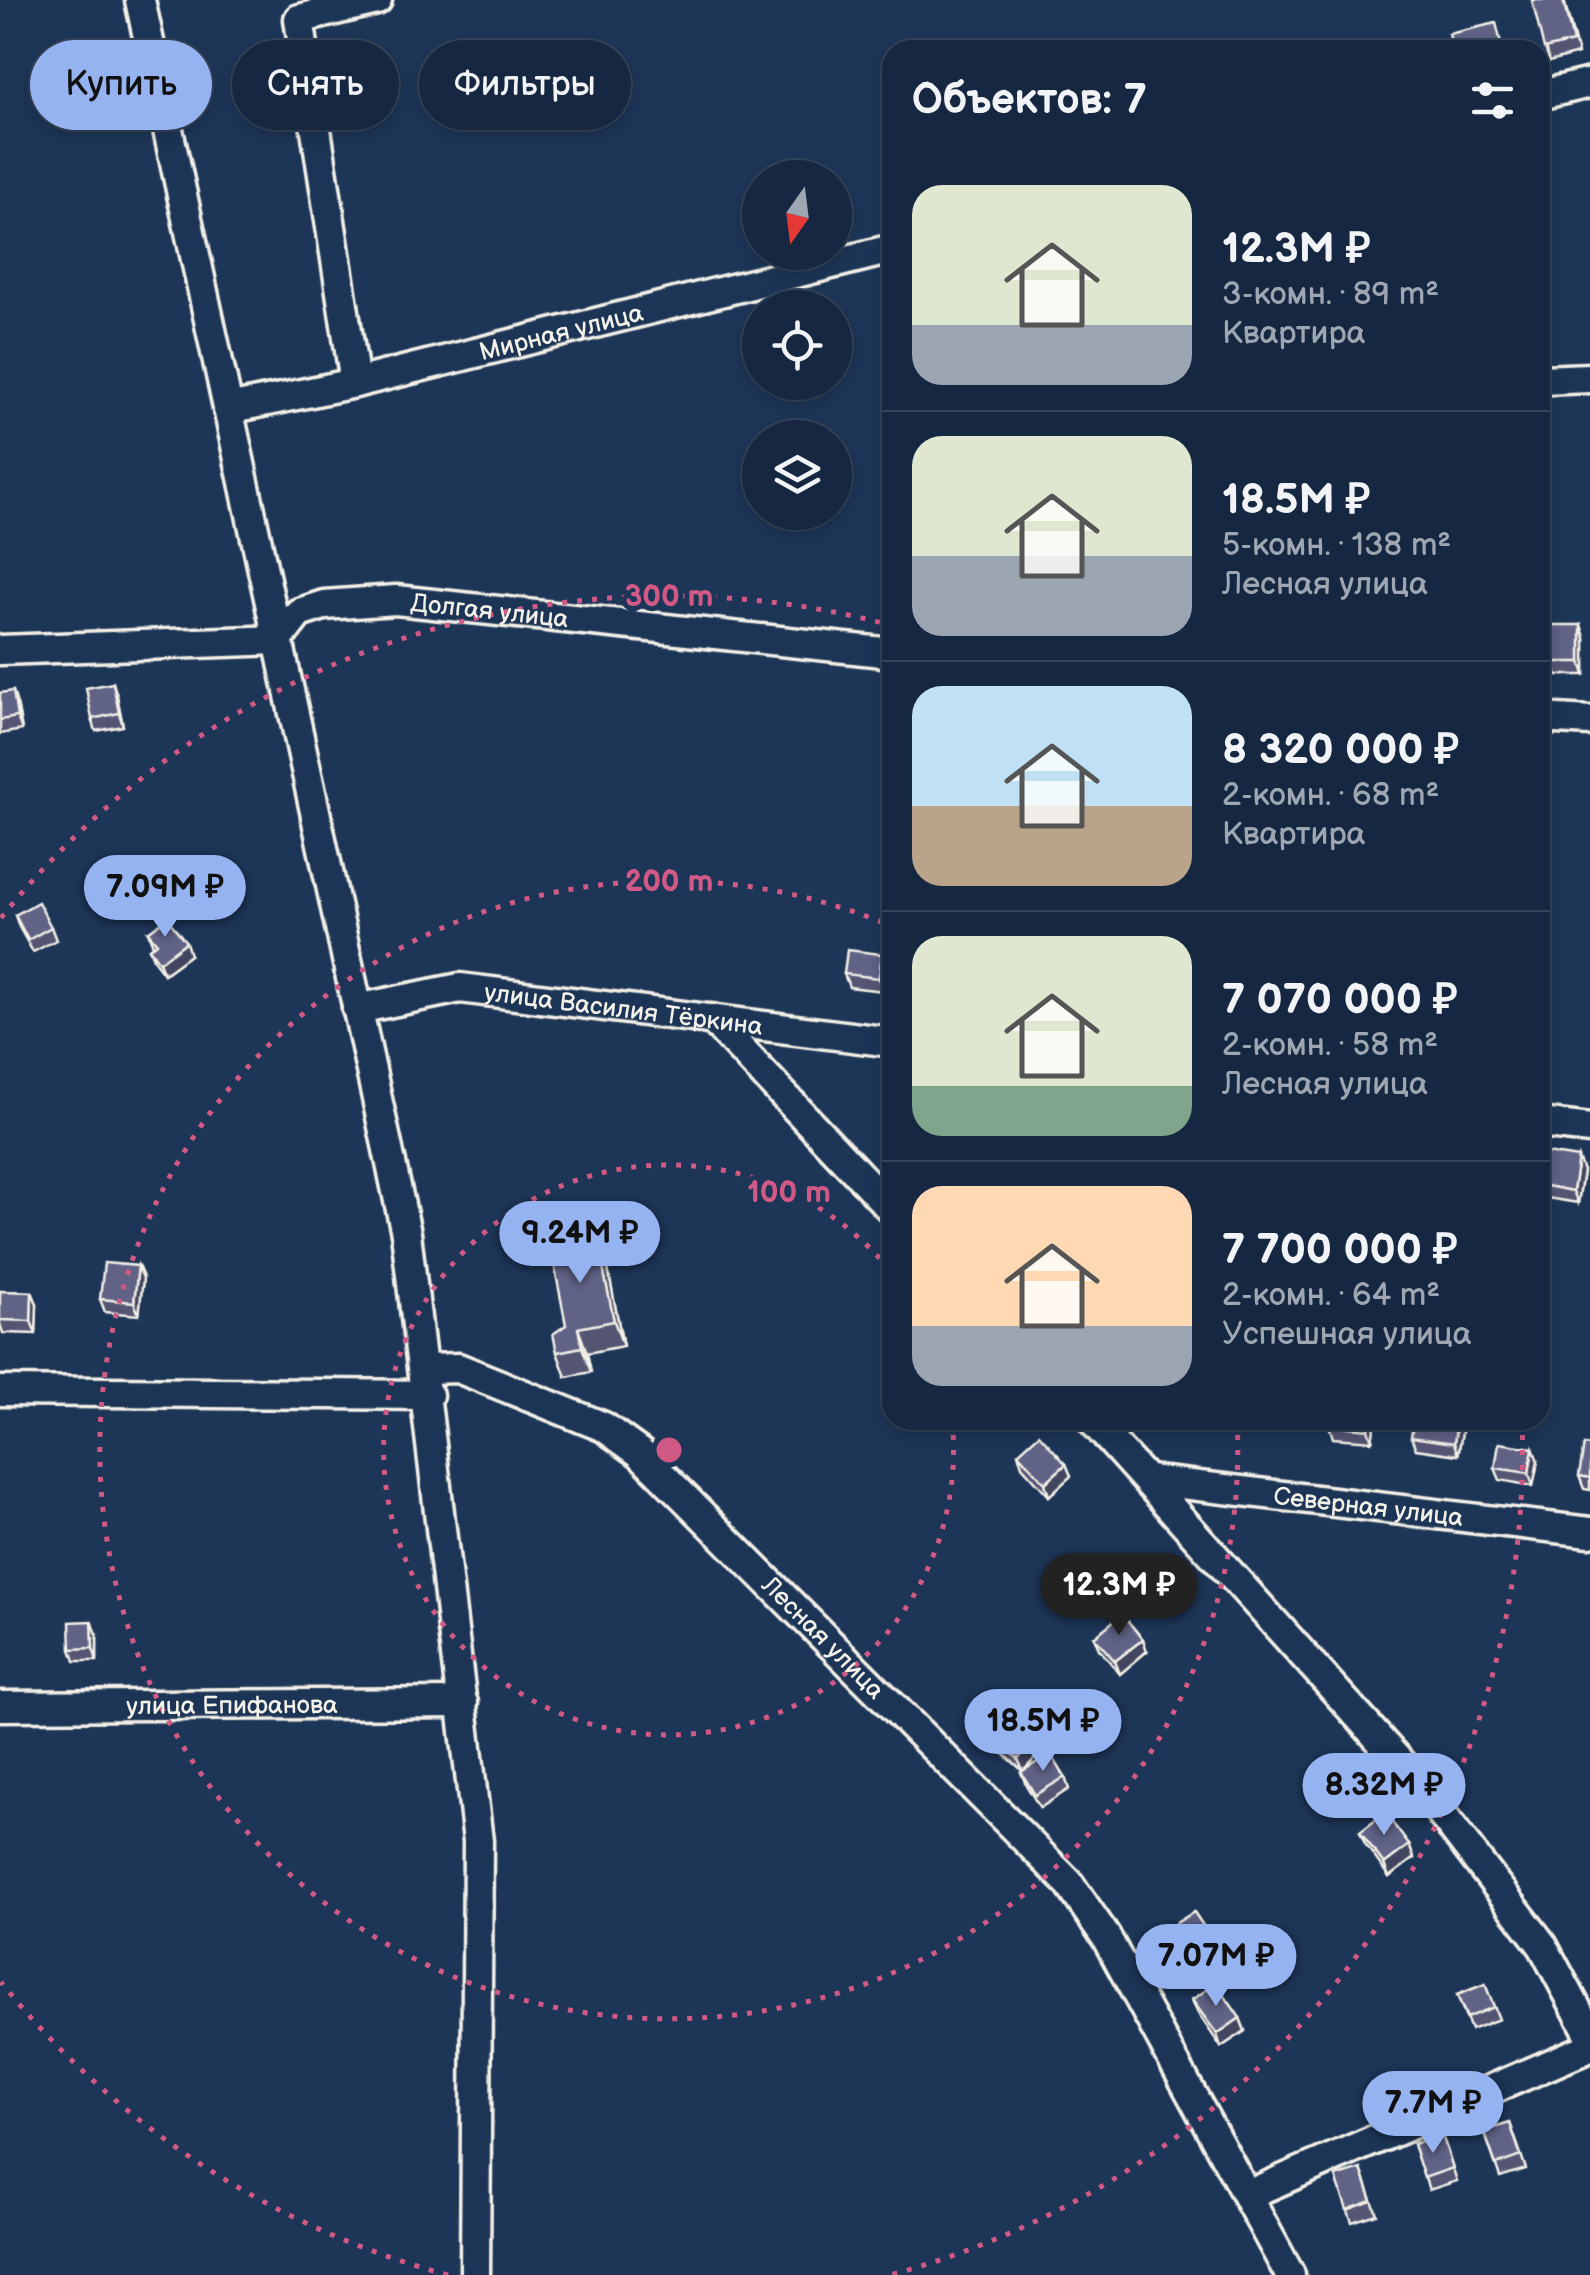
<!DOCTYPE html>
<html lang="ru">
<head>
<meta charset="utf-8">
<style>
  body { margin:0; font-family:"Balsamiq Sans",sans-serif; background:#23344c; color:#f1f3f6; height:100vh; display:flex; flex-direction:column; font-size:38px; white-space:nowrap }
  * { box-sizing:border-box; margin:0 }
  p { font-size:32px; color:#9ea6b1 }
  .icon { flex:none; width:55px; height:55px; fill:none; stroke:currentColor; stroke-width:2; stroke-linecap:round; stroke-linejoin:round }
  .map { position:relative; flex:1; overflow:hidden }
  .details { position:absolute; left:882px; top:40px; width:668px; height:1390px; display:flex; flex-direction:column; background:#162841; border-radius:30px; box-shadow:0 5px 15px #0003,0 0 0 2px #35445a }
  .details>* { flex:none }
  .top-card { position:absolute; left:30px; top:40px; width:702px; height:90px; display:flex; gap:20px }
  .needle { width:65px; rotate:194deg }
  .fabs { position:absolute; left:742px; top:160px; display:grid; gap:20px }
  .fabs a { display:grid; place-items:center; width:110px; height:110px; border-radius:50%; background:#162841; box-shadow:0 5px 15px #0003,0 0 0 2px #35445a; font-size:50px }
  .price { position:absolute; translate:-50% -85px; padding:0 22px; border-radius:35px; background:#95b2f1; color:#111; font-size:32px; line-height:65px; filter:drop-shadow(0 2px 5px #0008) }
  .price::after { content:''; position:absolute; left:50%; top:60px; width:30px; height:22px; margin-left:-15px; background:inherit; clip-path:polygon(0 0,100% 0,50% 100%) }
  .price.current { background:#222; color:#fff }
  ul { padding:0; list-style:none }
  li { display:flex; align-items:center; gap:30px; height:250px; padding:0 30px }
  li+li { border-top:2px solid #35445a }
  li span { display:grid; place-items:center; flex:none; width:280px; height:200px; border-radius:30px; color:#555 }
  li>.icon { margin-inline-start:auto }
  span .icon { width:120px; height:120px; fill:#fffc; stroke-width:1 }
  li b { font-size:42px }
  h2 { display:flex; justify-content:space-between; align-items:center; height:120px; padding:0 30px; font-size:42px }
  .tag { padding:0 35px; border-radius:45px; background:#162841; box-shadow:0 5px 15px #0003,0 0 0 2px #35445a; font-size:35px; line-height:90px }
  .tag.current { background:#95b2f1; color:#111 }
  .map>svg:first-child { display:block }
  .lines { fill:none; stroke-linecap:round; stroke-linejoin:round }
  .minor-casing { stroke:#f4f1e8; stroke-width:35 }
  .minor { stroke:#1d3557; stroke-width:28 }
  .wall { fill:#535473; stroke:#f4f1e8; stroke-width:2.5 }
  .shaded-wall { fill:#43455e; stroke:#f4f1e8; stroke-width:2.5 }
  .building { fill:#606286; stroke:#f4f1e8; stroke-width:2.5 }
  .ring { fill:none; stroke:#d15985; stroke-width:5; stroke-dasharray:5 10 }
  .labels { text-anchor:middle; stroke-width:10; stroke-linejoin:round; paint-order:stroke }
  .street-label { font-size:25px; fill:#f4f1e8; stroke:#1d3557 }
  .centre { fill:#d15985; stroke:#1d3557; stroke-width:5 }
  .ring-label { font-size:30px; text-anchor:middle; font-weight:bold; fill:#d15985; stroke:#1d3557; stroke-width:10; stroke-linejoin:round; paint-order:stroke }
</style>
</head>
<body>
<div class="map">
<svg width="1590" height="2275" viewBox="0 0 1590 2275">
  <rect width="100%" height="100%" fill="#1d3557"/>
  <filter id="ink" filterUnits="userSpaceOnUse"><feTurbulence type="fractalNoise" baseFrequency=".01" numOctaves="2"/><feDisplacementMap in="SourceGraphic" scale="20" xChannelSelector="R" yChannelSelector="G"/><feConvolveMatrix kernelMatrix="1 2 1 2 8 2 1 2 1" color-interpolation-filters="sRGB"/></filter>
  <g filter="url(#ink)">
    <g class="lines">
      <defs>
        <g id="minor">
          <polyline points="140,0 406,1233 478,1841 475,2275"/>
          <polyline points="1540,95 1590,83"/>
          <polyline points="1540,380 1590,378"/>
          <polyline points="355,383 299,19 377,0"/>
          <path id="s1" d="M 228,409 L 355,383 L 892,249"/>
          <path id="s2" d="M 0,650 L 278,640 L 299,613 L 324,605 L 396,600 L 892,653"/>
          <polyline points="1540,718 1590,721"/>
          <path id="s3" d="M 357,1009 L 460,988 L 892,1042"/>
          <polyline points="712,1019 892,1210"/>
          <polyline points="1540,1123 1590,1129"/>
          <path id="s4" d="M 425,1369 L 458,1368 L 604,1427 L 640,1453 L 1068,1882 L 1106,1937 L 1290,2275"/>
          <polyline points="0,1391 428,1395"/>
          <polyline points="1092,1420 1414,1778 1543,1946 1590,2034"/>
          <path id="s5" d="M 1148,1480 L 1590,1532"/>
          <path id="s6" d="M 0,1706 L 463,1703"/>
          <polyline points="1247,2195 1590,2047"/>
        </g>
      </defs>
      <use href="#minor" class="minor-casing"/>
      <use href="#minor" class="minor"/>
    </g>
    <g class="wall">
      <polygon points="1532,0 1564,0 1578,54 1549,62"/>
      <polygon points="1581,625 1585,638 1585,675 1557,675 1552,662"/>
      <polygon points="113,683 117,696 123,726 96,731 92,719"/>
      <polygon points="0,693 17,704 22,730 0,734"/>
      <polygon points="15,915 51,927 56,940 33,952 19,927"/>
      <polygon points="148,932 190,955 164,974 154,961 149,948 153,945"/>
      <polygon points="886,967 884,991 849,987 844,974"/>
      <polygon points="1540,1152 1583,1171 1578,1203 1540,1197"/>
      <polygon points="605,1254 623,1346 587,1353 591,1372 566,1377 557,1352 566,1325"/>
      <polygon points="138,1266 143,1278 139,1315 105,1312 100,1299"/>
      <polygon points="0,1291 32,1292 37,1304 36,1334 3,1333 0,1324"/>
      <polygon points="1169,1420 1211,1420 1210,1427"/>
      <polygon points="1375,1420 1372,1441 1333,1438 1329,1425"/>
      <polygon points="1414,1420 1460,1420 1463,1426 1458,1455 1416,1449 1411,1437"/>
      <polygon points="1590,1446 1590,1490 1584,1489 1579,1476"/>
      <polygon points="1018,1453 1066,1464 1071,1476 1049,1496 1022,1466"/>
      <polygon points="1538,1461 1533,1486 1500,1480 1495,1468"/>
      <polygon points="97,1634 97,1661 75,1661 71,1649"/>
      <polygon points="1094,1637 1147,1651 1120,1674 1099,1649"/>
      <polygon points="991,1734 1038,1737 1043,1750 1023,1771 1065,1777 1069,1789 1040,1808 1026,1785 1021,1772 1023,1771 996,1747"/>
      <polygon points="1360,1832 1409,1845 1414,1858 1389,1877 1365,1844"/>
      <polygon points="1160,1933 1218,1955 1184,1976 1165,1946"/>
      <polygon points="1485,1984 1499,2019 1471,2030 1457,1995"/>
      <polygon points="1192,2000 1240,2018 1245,2031 1221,2047 1197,2012"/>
      <polygon points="1510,2123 1526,2169 1500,2177 1484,2131"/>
      <polygon points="1442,2135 1457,2181 1429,2190 1413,2144"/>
      <polygon points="1361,2169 1377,2214 1352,2222 1336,2177"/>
    </g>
    <g class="shaded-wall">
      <polygon points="1581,625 1585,638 1585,675 1581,662"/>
      <polygon points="113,683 117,696 123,726 119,713"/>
      <polygon points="13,691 17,704 22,730 17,717"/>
      <polygon points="186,942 190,955 164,974 159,962"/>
      <polygon points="882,954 886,967 884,991 879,978"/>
      <polygon points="1578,1158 1583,1171 1578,1203 1573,1191"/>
      <polygon points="595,1229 605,1254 623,1346 614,1321"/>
      <polygon points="138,1266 143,1278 139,1315 134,1302"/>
      <polygon points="32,1292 37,1304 36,1334 31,1321"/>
      <polygon points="578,1328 587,1353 591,1372 582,1347"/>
      <polygon points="1369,1420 1375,1420 1372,1441 1368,1429"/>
      <polygon points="1457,1420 1460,1420 1463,1426 1458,1455 1454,1443"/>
      <polygon points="1533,1448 1538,1461 1533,1486 1529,1473"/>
      <polygon points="1066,1464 1071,1476 1049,1496 1045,1483"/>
      <polygon points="92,1621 97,1634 97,1661 93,1648"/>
      <polygon points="1143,1639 1147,1651 1120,1674 1115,1661"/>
      <polygon points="1038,1737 1043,1750 1023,1771 1018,1759"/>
      <polygon points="1409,1845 1414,1858 1389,1877 1384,1864"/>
      <polygon points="1214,1942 1218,1955 1184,1976 1179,1964"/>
      <polygon points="1240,2018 1245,2031 1221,2047 1217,2034"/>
    </g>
    <g class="building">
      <polygon points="1532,0 1563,0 1573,42 1544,49"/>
      <polygon points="1496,23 1502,47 1490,50 1453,50 1449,34"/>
      <rect x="1552" y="625" width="29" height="37"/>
      <polygon points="113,683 119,713 92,719 86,688"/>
      <polygon points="13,691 17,717 0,720 0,693"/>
      <polygon points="38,902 51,927 28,940 15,915"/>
      <polygon points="167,918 186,942 159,962 149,948 157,943 148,932"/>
      <polygon points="847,950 882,954 879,978 844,974"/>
      <polygon points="1540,1152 1578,1158 1573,1191 1540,1185"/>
      <polygon points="595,1229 614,1321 578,1328 582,1347 557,1352 553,1334 566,1325 549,1238"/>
      <polygon points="104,1263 138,1266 134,1302 100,1299"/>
      <polygon points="0,1291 32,1292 31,1321 0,1320"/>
      <polygon points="1329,1420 1369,1420 1368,1429 1329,1425"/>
      <polygon points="1414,1420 1457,1420 1454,1443 1411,1437"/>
      <polygon points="1039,1434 1066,1464 1045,1483 1018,1453"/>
      <polygon points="1499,1443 1533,1448 1529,1473 1495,1468"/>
      <polygon points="1584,1445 1590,1446 1590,1478 1579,1476"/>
      <polygon points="1122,1614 1143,1639 1115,1661 1094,1637"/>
      <polygon points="92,1621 93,1648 71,1649 70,1622"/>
      <polygon points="1011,1712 1038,1737 1018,1759 991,1734"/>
      <polygon points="1051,1754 1065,1777 1035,1795 1021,1772"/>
      <polygon points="1385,1813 1409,1845 1384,1864 1360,1832"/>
      <polygon points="1194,1912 1214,1942 1179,1964 1160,1933"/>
      <polygon points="1216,1983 1240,2018 1217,2034 1192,2000"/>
      <polygon points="1485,1984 1494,2007 1467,2018 1457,1995"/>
      <polygon points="1510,2123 1521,2156 1496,2165 1484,2131"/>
      <polygon points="1442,2135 1453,2168 1424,2178 1413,2144"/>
      <polygon points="1361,2169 1372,2201 1347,2210 1336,2177"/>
    </g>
  </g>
  <g class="ring">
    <path d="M952 1420A285 285 0 1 1 892 1273"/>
    <path d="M1237 1420A569 569 0 1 1 891 926"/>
    <path d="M448 2275A854 854 0 0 1 1 1982M1 918A854 854 0 0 1 890 625M1522 1420A854 854 0 0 1 890 2275"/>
  </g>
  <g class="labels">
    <g class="street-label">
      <text dy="9" stroke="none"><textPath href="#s1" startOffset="342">Мирная улица</textPath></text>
      <text dy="9" stroke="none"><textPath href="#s2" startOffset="505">Долгая улица</textPath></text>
      <text dy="9" stroke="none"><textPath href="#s3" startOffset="270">улица Василия Тёркина</textPath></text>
      <text dy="9" stroke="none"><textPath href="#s5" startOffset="222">Северная улица</textPath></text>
      <text dy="9" stroke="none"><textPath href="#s4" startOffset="495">Лесная улица</textPath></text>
      <text dy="9" stroke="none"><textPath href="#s6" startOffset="232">улица Епифанова</textPath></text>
    </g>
  </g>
  <circle cx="669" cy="1450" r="15" class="centre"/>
  <g class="ring-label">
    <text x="669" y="606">300 m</text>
    <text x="669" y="891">200 m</text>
    <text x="789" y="1202">100 m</text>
  </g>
</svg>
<div class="fabs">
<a><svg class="needle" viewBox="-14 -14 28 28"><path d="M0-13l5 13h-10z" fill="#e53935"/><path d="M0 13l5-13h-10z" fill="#9ea6b1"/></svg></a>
<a><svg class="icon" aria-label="locate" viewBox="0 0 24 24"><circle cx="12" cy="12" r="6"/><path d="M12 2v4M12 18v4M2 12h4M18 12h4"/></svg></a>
<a><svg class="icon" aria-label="layers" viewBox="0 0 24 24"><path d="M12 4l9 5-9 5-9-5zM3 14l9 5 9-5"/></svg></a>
</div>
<b class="price" style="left:165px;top:940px">7.09M ₽</b>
<b class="price" style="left:580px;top:1286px">9.24M ₽</b>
<b class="price current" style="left:1119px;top:1638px">12.3M ₽</b>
<b class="price" style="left:1043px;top:1774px">18.5M ₽</b>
<b class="price" style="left:1384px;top:1838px">8.32M ₽</b>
<b class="price" style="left:1216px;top:2009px">7.07M ₽</b>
<b class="price" style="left:1433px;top:2156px">7.7M ₽</b>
<div class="top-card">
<a class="tag current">Купить</a>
<a class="tag">Снять</a>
<a class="tag">Фильтры</a>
</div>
<section class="details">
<h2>Объектов: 7<svg class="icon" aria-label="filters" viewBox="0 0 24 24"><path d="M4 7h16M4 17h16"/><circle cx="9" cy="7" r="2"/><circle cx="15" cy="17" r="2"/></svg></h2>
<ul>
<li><span style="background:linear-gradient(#dfe7d0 70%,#9aa5b1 0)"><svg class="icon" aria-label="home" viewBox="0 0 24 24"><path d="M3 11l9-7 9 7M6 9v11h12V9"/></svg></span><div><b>12.3M ₽</b><p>3-комн. · 89 m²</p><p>Квартира</p></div></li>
<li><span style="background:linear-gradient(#dfe7d0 60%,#9aa5b1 0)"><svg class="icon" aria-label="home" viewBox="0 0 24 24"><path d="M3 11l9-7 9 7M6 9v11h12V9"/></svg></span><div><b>18.5M ₽</b><p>5-комн. · 138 m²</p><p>Лесная улица</p></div></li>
<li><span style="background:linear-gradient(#bfe0f5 60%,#b9a48a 0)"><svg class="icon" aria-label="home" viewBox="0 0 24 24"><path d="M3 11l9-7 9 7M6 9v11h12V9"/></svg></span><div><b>8 320 000 ₽</b><p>2-комн. · 68 m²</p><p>Квартира</p></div></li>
<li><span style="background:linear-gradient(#dfe7d0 75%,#7fa58c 0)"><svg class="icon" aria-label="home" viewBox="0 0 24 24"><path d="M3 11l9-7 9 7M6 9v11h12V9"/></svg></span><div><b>7 070 000 ₽</b><p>2-комн. · 58 m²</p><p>Лесная улица</p></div></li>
<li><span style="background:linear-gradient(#ffd9b3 70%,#9aa5b1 0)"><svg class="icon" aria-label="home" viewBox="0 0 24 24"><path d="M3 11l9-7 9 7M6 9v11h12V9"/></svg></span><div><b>7 700 000 ₽</b><p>2-комн. · 64 m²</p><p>Успешная улица</p></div></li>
</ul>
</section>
</div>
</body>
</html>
